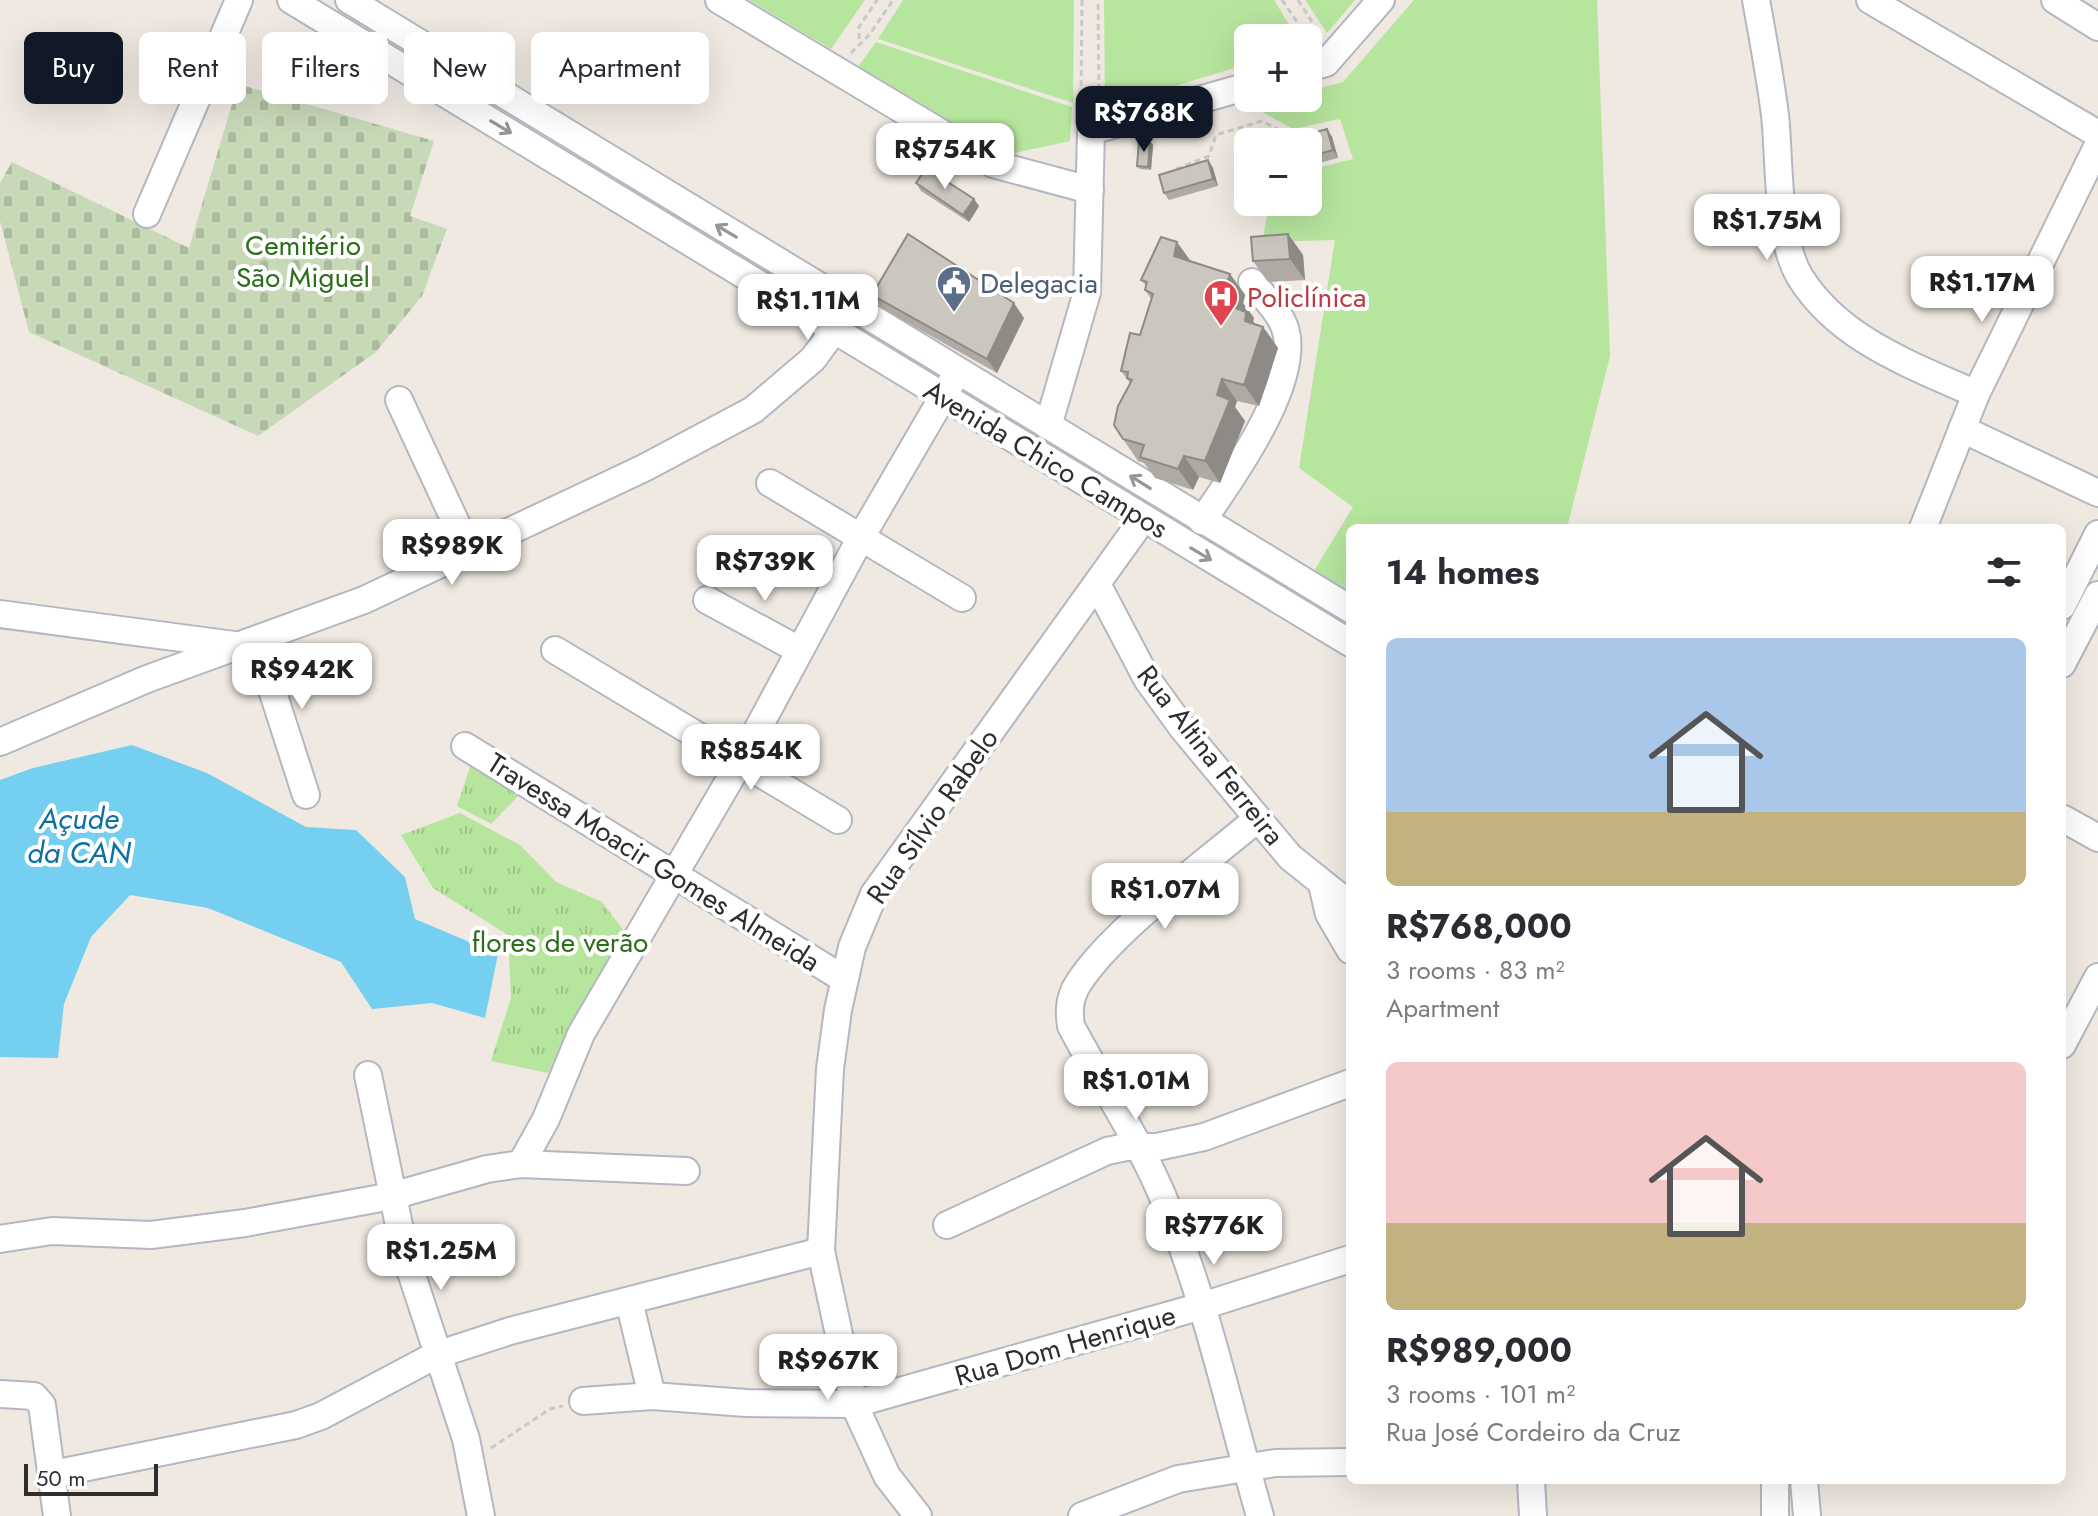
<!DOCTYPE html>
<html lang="en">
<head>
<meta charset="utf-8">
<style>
  body { margin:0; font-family:Jost,sans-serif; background:#f2f2f3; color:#2b2b33; height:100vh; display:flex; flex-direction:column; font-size:30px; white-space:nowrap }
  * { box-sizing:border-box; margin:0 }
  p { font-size:26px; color:#7c7c81 }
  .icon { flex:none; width:44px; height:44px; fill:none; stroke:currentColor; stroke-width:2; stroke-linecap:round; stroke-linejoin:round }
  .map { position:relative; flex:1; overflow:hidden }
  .drawer { position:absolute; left:1346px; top:524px; width:720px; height:960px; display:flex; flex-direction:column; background:#fff; border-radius:12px; box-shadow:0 8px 32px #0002 }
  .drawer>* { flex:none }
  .top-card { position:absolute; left:24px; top:32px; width:760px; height:72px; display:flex; gap:16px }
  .fabs { position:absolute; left:1234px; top:24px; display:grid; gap:16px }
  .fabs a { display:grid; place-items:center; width:88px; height:88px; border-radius:12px; background:#fff; box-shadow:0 8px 32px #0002; font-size:40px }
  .scale { position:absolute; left:24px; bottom:20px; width:134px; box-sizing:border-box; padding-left:8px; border:4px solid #2e2e2e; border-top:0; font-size:22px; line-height:28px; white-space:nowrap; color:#2e2e2e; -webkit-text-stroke:6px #fff; paint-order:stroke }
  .price { position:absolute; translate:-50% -68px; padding:0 18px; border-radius:16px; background:#fff; color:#222; font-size:26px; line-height:52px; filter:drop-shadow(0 2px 4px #0008) }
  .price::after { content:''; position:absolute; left:50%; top:48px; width:24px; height:18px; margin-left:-12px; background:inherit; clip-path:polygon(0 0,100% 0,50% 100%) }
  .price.selected { background:#111827; color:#fff }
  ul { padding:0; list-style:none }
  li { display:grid; align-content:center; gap:16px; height:424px; padding:0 40px }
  li span { display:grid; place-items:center; height:248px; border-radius:12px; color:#555 }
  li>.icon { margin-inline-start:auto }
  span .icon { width:144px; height:144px; fill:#fffc; stroke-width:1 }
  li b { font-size:34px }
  h2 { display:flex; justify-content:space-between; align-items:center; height:96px; padding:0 40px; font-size:34px }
  .chip { padding:0 28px; border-radius:12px; background:#fff; box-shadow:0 8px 32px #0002; font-size:28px; line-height:72px }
  .chip.selected { background:#111827; color:#fff }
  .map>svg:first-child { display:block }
  .grass { fill:#b6e59e }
  .cemetery { fill:url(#cemetery-stones) }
  .park { fill:url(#park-tufts) }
  .water { fill:#75cff0 }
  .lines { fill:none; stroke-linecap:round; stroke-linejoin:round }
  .minor-casing { stroke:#b4b7c1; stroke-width:30 }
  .path { stroke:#c9c9c9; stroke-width:3; stroke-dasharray:6 4; stroke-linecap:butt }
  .minor { stroke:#fff; stroke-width:26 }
  .wall { fill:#afaba4 }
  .shaded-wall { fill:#8e8b86 }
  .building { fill:#cbc7bf; stroke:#8e8b86; stroke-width:2 }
  .oneway { stroke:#969696 }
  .labels { text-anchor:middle; stroke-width:8; stroke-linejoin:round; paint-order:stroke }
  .park-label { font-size:28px; fill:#2c6e1b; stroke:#fff }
  .service-label { font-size:28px; fill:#4e5e75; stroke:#fff; text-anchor:start }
  .health-label { font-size:28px; fill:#be3a42; stroke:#fff; text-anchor:start }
  .street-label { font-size:28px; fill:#2e2e2e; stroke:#fff }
  .water-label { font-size:30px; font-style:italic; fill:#0d6fa3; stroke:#fff }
</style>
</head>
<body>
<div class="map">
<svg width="2098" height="1516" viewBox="0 0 2098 1516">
  <defs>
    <pattern id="cemetery-stones" width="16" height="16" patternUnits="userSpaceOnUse" patternTransform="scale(2)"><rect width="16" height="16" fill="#c8d9b8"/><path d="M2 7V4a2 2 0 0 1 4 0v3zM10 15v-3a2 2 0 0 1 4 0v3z" fill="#acbb9e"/></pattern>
    <pattern id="park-tufts" width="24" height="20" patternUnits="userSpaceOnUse" patternTransform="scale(2)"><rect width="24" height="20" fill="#b6e59e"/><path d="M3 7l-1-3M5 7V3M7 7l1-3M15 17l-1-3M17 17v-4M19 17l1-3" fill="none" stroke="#9dc588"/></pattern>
  </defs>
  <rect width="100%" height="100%" fill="#efe9e1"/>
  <g class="grass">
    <polygon points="749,0 865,0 831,49"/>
    <polygon points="903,0 1074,0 1073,103 878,39"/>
    <polygon points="1104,0 1274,0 1297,38 1248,38 1248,64 1105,107"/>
    <polygon points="1305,0 1355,0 1327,33"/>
    <polygon points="1414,0 1597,0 1610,356 1567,528 1350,528 1350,597 1312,574 1353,507 1299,468 1335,240 1262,242 1270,202 1308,202 1308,170 1353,159 1340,119 1293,129 1264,113 1261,103 1282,98 1308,98 1308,91 1343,82"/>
    <polygon points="876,42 1072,107 1070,141 1015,153 975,139 857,68"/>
  </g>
  <polygon class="cemetery" points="238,84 434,141 410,216 447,229 422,296 376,352 258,436 29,332 0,221 0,183 12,162 189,248"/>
  <g class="park">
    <polygon points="475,752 523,791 491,824 457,806"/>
    <polygon points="460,813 520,845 556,882 602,902 624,931 548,1073 491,1061 511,998 508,935 433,888 401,835"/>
  </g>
  <polygon class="water" points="132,745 207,773 306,827 356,830 405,877 415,919 498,954 485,1018 432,1003 372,1009 341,962 208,908 130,895 91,937 64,1004 58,1058 0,1057 0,780 33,768"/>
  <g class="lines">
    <defs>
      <g id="minor">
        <polyline points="291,0 1350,643"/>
        <polyline points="349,0 1350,609"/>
        <polyline points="719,0 993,164 1090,190"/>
        <path d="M 1756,0 C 1763,38 1770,76 1775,115 C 1780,161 1776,237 1800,277 C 1839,340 1912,365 1976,394"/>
        <polyline points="1870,0 2098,134"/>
        <polyline points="2055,0 2098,27"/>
        <polyline points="1308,68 1326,63 1381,0"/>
        <polyline points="147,214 239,0"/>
        <polyline points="399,400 469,551"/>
        <polyline points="1048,426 1087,292 1091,131 1248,86"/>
        <polyline points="1962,429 2098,493"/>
        <polyline points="770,483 962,598"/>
        <path d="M 1202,521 C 1231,479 1309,372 1282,321 C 1275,307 1261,294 1252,282"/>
        <polyline points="1923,528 1976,394 2098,145"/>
        <polyline points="1097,584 1147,679 1184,730 1290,857 1350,905"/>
        <polyline points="707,600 799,650"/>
        <polyline points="2062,606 2098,534"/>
        <polyline points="0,614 234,645"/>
        <polyline points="256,640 306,795"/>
        <polyline points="555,650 838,820"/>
        <polyline points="2062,664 2098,595"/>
        <polyline points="0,742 147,679 364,600 644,468 753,410 813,359 835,329"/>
        <polyline points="465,746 844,979"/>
        <polyline points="2062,818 2098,838"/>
        <path d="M 1257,819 C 1208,861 1105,935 1075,989 C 1069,1002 1069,1012 1071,1026 C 1101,1083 1137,1136 1163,1197 C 1206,1299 1229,1409 1260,1516"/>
        <polyline points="1322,884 1329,914 1350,950"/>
        <polyline points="2062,1045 2098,977"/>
        <polyline points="368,1075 405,1254 466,1439 481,1516"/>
        <polyline points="521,1164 546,1119 581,1034 740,762 860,539 951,383"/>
        <polyline points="947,1225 1107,1151 1126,1147 1157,1147 1204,1137 1350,1083"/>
        <polyline points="0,1239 52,1231 151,1235 245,1223 392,1196 487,1169 521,1164 686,1171"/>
        <polyline points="629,1301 652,1396"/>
        <polyline points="0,1394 34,1396 42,1405 57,1516"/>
        <polyline points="583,1401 652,1396 746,1403 854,1404 1202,1306 1350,1259"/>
        <polyline points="53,1474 296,1425 321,1416 436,1355 510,1331 821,1251"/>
        <polyline points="1531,1480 1533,1516"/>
        <polyline points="1775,1480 1775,1516"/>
        <polyline points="1804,1480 1807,1516"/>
        <polyline points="918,1516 887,1476 854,1404 821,1251 830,1069 838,1010 852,947 874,894 1143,519"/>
        <polyline points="1082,1516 1178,1479 1275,1463 1350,1462"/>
      </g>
    </defs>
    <use href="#minor" class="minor-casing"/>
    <g class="path">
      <polyline points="1082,0 1081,91 1090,106"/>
      <polyline points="1282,0 1308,38"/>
      <polyline points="1298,0 1316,28 1316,42"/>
      <polyline points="859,39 859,27 877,0"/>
      <polyline points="851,53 870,34 893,0"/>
      <polyline points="1090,107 1099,95 1098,0"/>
      <polyline points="1176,169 1209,156 1216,135 1262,121 1295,138"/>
      <polyline points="491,1448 550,1409 563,1406"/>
    </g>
    <use href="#minor" class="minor"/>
  </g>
  <g class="wall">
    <polygon points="1327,129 1332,137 1338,158 1308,166 1308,142"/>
    <polygon points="1150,141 1153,145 1151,170 1140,169 1137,166"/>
    <polygon points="1208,160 1213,168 1218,186 1169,200 1164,193"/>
    <polygon points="916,183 979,206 969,222 921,191"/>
    <polygon points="1288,234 1303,255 1305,280 1268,282 1253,261"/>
    <polygon points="1191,262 1230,274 1245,295 1243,303 1254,318 1253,321 1255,324 1263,327 1278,348 1259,406 1237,401 1235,407 1245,421 1220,483 1199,477 1193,490 1155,478 1144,463 1138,461 1123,439 1130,383 1121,371 1140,335 1152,300 1145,290 1146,286 1141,280"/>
    <polygon points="872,295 1024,318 997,373 883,309"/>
  </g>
  <g class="shaded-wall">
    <polygon points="1327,129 1332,137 1338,158 1333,150"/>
    <polygon points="1150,141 1153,145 1151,170 1148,167"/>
    <polygon points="1208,160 1213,168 1218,186 1213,179"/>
    <polygon points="974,199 979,206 969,222 963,215"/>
    <polygon points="1288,234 1303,255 1305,280 1290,259"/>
    <polygon points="1177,242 1192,263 1174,256"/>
    <polygon points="1230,274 1245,295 1243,303 1254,318 1253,321 1261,333 1263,327 1278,348 1259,406 1244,385 1235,308 1225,291"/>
    <polygon points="1014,303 1024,318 997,373 987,359"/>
    <polygon points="1222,379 1237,401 1235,407 1245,421 1220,483 1205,461 1217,395"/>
    <polygon points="1184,456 1199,477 1193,490 1178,469"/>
  </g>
  <g class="building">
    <polygon points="1327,129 1333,150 1308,157 1308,142 1280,142"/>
    <polygon points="1139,141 1150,141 1148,167 1137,166"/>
    <polygon points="1208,160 1213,179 1164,193 1159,175"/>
    <polygon points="926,168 974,199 963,215 916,183"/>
    <polygon points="908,234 1014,303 987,359 872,295"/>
    <polygon points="1288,234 1290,259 1253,261 1251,237"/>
    <polygon points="1161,237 1177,242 1174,256 1230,274 1225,291 1239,296 1235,308 1246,312 1245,321 1263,327 1244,385 1222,379 1217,395 1230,400 1205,461 1184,456 1178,469 1140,457 1144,445 1123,439 1114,425 1118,406 1132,380 1127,378 1128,372 1121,371 1130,333 1140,335 1153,294 1145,290 1147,282 1141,280"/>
  </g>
  <defs><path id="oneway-shaft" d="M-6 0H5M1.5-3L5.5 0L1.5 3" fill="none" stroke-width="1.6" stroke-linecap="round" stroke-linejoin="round" transform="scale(2)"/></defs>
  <g class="oneway">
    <use href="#oneway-shaft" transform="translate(501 127) rotate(31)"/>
    <use href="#oneway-shaft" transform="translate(726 231) rotate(-149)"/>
    <use href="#oneway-shaft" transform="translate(1140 482) rotate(-148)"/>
    <use href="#oneway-shaft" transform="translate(1201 554) rotate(31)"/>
  </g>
  <defs>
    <symbol id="civic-pin" viewBox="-11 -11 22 30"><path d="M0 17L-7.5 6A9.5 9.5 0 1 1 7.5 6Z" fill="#5c6f8a" stroke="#fff"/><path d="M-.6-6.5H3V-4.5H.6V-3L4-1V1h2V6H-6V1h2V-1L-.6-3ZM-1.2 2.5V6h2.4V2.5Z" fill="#fff"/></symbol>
    <symbol id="hospital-pin" viewBox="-11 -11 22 30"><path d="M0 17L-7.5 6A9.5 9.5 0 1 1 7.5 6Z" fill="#e0444e" stroke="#fff"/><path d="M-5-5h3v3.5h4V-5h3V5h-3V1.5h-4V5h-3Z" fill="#fff"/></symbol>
  </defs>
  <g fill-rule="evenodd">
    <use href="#civic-pin" x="934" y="263" width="40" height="54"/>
    <use href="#hospital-pin" x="1201" y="277" width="40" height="54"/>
  </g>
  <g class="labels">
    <g class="park-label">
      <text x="303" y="255">Cemitério<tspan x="303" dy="32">São Miguel</tspan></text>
      <text x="560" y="952">flores de verão</text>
    </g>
    <g class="service-label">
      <text x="980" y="293">Delegacia</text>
    </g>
    <g class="health-label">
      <text x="1247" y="307">Policlínica</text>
    </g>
    <g class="street-label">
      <text transform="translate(1046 459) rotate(31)" y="10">Avenida Chico Campos</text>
      <text transform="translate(1211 755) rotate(52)" y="10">Rua Altina Ferreira</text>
      <text transform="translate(932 816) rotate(-55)" y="10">Rua Sílvio Rabelo</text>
      <text transform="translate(654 862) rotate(32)" y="10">Travessa Moacir Gomes Almeida</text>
      <text transform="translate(1065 1345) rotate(-16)" y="10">Rua Dom Henrique</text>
    </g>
    <g class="water-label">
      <text x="79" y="829">Açude<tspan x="79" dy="34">da CAN</tspan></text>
    </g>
  </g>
</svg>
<div class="fabs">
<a>+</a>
<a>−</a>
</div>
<div class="scale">50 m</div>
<b class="price selected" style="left:1144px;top:154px">R$768K</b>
<b class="price" style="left:945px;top:191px">R$754K</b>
<b class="price" style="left:1767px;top:262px">R$1.75M</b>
<b class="price" style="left:1982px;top:324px">R$1.17M</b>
<b class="price" style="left:808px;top:342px">R$1.11M</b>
<b class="price" style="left:452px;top:587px">R$989K</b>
<b class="price" style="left:765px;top:603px">R$739K</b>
<b class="price" style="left:302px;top:711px">R$942K</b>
<b class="price" style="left:751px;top:792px">R$854K</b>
<b class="price" style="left:1165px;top:931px">R$1.07M</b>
<b class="price" style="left:1136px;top:1122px">R$1.01M</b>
<b class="price" style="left:1214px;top:1267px">R$776K</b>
<b class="price" style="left:441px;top:1292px">R$1.25M</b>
<b class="price" style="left:828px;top:1402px">R$967K</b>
<div class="top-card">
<a class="chip selected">Buy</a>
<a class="chip">Rent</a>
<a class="chip">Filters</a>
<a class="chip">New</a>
<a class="chip">Apartment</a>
</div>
<section class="drawer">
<h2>14 homes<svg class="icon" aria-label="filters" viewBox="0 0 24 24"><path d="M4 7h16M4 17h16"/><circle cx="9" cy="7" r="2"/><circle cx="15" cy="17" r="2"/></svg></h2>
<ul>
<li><span style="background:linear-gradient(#a9c7e8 70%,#c2b280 0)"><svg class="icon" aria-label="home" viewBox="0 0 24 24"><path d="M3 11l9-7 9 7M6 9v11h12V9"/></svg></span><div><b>R$768,000</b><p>3 rooms · 83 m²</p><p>Apartment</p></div></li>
<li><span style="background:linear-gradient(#f6c9c9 65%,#c2b280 0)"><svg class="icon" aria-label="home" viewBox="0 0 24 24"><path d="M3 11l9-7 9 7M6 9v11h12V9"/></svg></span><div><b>R$989,000</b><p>3 rooms · 101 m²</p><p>Rua José Cordeiro da Cruz</p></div></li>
</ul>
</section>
</div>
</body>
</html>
